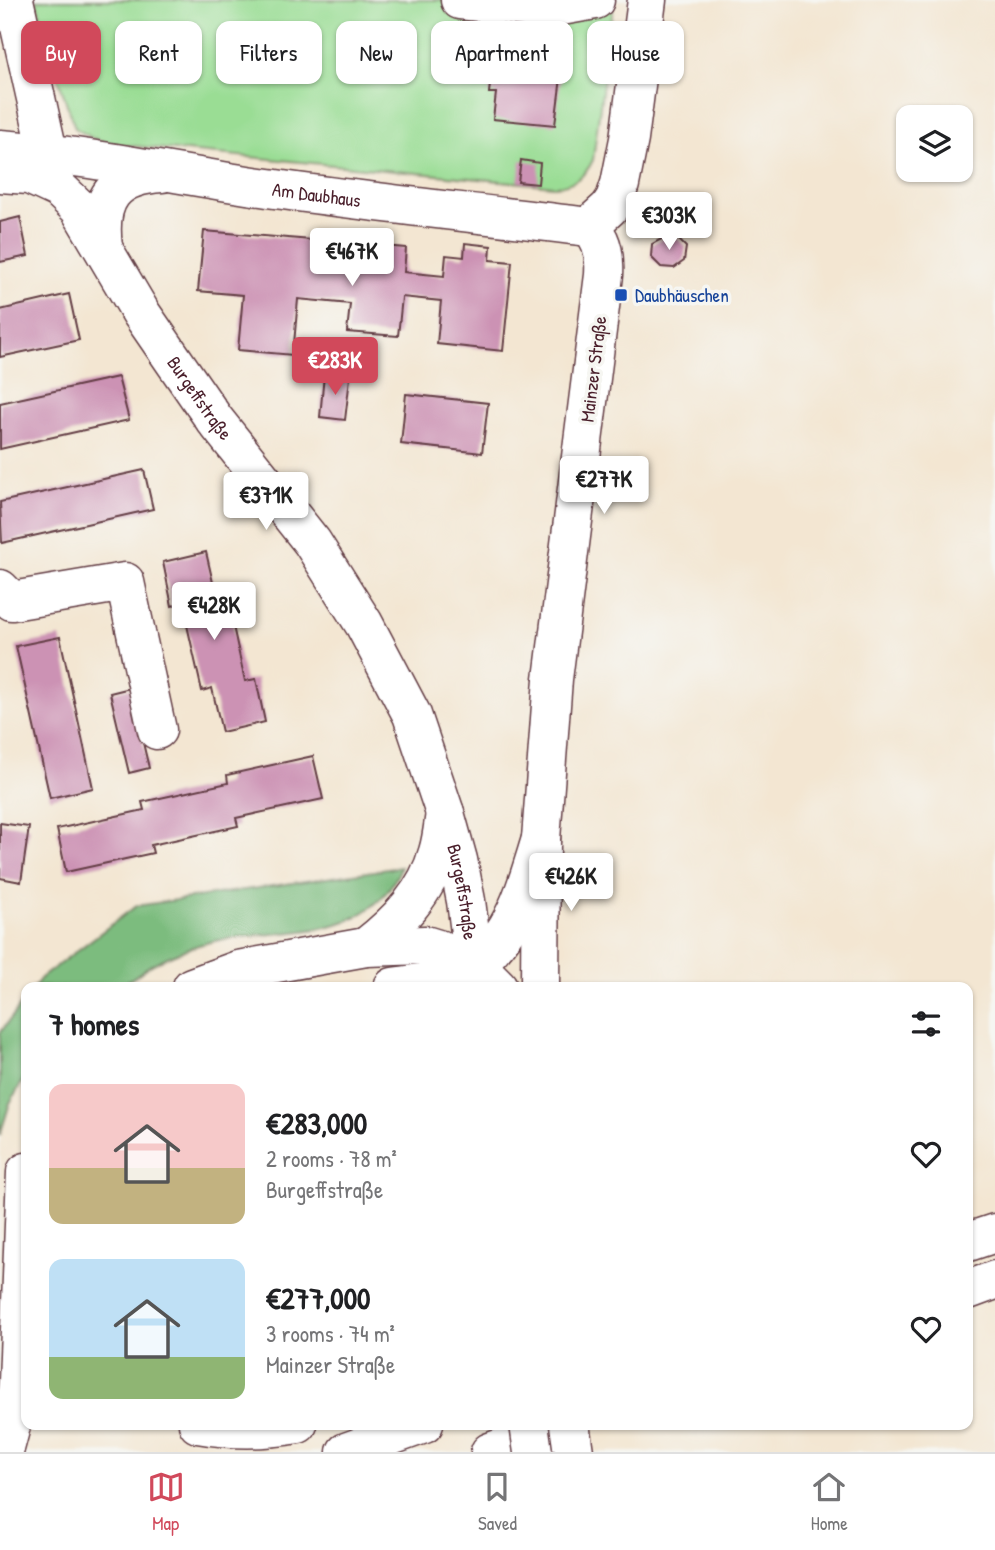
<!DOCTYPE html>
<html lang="en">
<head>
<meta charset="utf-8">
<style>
  body { margin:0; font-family:"Patrick Hand",sans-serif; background:#f6f6f6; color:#202124; height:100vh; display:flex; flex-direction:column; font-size:26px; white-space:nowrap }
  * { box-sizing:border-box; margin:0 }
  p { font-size:23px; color:#757577 }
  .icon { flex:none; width:38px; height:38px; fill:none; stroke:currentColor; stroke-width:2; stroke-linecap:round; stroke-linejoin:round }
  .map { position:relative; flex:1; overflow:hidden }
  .side { position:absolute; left:21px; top:982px; width:952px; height:448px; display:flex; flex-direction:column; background:#fff; border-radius:14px; box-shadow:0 2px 5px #0004 }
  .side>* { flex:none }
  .top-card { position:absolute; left:21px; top:21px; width:954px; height:63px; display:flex; gap:14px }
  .fabs { position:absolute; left:896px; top:105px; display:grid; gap:14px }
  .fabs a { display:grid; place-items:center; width:77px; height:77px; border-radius:14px; background:#fff; box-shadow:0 2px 5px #0004; font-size:35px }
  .price { position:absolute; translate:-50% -60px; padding:0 16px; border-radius:7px; background:#fff; color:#222; font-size:23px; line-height:46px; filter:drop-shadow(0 2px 4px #0008) }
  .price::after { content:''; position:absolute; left:50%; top:42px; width:21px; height:16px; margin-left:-10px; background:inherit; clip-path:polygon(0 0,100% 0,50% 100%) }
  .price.selected { background:#d1495b; color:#fff }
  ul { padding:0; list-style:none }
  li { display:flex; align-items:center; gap:21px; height:175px; padding:0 28px }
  li span { display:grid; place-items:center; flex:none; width:196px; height:140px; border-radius:14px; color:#555 }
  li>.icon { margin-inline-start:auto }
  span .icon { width:84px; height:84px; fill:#fffc; stroke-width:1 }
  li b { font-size:30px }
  h2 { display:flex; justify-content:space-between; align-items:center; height:84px; padding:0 28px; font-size:30px }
  .tag { padding:0 24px; border-radius:14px; background:#fff; box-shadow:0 2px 5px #0004; font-size:24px; line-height:63px }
  .tag.selected { background:#d1495b; color:#fff }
  .dock { display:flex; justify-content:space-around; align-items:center; height:98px; border-top:2px solid #e0e0e0; background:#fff; font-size:19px; color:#757577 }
  .dock a { display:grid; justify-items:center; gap:4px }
  .dock .selected { color:#d1495b }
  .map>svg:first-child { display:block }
  .green { fill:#9add94; stroke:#727e60; stroke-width:2 }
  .forest { fill:#7bbc7e; stroke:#626e54; stroke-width:2 }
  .building { fill:#cc92b4 }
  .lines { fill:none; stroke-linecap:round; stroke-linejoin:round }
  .minor-casing { stroke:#633d44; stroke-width:41 }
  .major-casing { stroke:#633d44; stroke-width:41 }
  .highway-casing { stroke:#633d44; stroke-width:41 }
  .minor { stroke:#fff; stroke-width:38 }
  .major { stroke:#fff; stroke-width:38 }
  .highway { stroke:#fff; stroke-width:38 }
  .major-bridge-casing { stroke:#633d44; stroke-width:41; stroke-linecap:butt }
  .major-bridge { stroke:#fff; stroke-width:38 }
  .transit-dot { fill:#1a4fb4; stroke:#f6f6f2; stroke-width:2.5 }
  .labels { text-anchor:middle; stroke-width:7; stroke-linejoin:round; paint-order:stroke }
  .street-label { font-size:19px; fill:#4a1f2b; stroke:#f6f6f2 }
  .transit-label { font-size:19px; fill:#164399; stroke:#f6f6f2; text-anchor:start }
</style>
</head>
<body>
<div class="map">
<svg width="995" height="1452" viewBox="0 0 995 1452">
  <rect width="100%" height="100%" fill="#f6f6f2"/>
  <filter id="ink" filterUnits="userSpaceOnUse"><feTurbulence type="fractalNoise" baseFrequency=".0143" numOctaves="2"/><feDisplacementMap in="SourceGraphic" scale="14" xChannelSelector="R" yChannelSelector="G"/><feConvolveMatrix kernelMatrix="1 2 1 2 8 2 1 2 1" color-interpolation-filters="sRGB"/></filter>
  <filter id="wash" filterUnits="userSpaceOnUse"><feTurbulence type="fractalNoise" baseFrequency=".00686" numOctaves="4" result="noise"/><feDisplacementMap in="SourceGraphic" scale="28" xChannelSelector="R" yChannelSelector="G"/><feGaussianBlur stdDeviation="1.57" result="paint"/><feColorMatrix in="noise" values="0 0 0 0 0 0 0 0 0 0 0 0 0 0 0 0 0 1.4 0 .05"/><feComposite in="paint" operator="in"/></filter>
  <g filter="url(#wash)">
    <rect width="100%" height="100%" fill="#f3e6d2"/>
    <path class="green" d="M 36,0 L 614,0 L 593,160 C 585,177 573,185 554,186 L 112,144 L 92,138 L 75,128 L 58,78 Z"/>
    <g class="forest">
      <path d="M 401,867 C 369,947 276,926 210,942 C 192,946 171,955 155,963 C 142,969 128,985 114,987 C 92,991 58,987 34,987 L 41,978 L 136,906 Z"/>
      <polygon points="26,998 26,1075 10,1103 0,1135 0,1033"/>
    </g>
    <g id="blocks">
      <g class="building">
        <polygon points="502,39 565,46 555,125 493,119 496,93 489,93 492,66 499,67"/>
        <polygon points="521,160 540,163 538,184 518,182"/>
        <polygon points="20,217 28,256 0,262 0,222"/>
        <polygon points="204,231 406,248 404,272 444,276 446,255 464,257 465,243 491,246 490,260 512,262 503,351 437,344 441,301 402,297 398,336 347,332 350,304 298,299 293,355 238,350 243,295 198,291"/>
        <polygon points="665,237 677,238 686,247 684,261 674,268 661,267 651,257 652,244"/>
        <polygon points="69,294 79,340 0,357 0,310"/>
        <polygon points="324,375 350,378 345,420 320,417"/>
        <polygon points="118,377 129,420 0,449 0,403"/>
        <polygon points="406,394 488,403 482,453 401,444"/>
        <polygon points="144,470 153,509 2,543 0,502"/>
        <polygon points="206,552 216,596 226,594 245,681 256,679 265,722 222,732 212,688 202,691 182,603 172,606 163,562"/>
        <polygon points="60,637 93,788 50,798 16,646"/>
        <polygon points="130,688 149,768 129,773 110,693"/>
        <polygon points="313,756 323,799 236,818 238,826 151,845 153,853 66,872 57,829 144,810 142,802 228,783 227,775"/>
        <polygon points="0,823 29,827 21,882 0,878"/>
      </g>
    </g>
  </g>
  <g filter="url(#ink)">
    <use href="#blocks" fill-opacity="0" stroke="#633d44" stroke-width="2"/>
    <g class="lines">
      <defs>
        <g id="minor">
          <polyline points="14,0 48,152 44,166 29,175"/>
          <polyline points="460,0 544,9 595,0"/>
          <polyline points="588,227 609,208 615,199 620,184 629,139 647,0"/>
          <polyline points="0,589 12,601 125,582 157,730"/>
        </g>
        <g id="major">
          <path id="s1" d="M 0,149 C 85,155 169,173 254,186 C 364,202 476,213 588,227 C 603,237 605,258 604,275 L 553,679 L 541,839 L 540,987"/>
          <path id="s2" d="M 0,173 L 29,175 L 59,189 L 79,208 L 141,313 L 214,419 L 312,542 L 364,624 L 412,715 L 445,813 L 458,860 L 466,901 L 477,987"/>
          <path d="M 103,247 C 97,199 113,176 162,173"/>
          <polyline points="570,1424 574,1452"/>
        </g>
        <g id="highway">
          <path d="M 366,947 C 398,922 427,893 438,852 C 442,839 443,826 445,813"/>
          <polyline points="192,987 238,970 366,947 425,945 461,956 475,964 498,987"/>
          <path d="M 393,987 C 411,984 430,983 447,977 C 509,958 524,893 541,839"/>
          <polyline points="968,1242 995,1233"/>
          <polyline points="968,1290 995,1280"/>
          <path d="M 198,1424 C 232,1430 264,1430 298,1424"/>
          <polyline points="4,1452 15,1411 18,1382 26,1172"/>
          <polyline points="346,1452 424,1424"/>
          <polyline points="490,1452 567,1424"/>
        </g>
      </defs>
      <use href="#minor" class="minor-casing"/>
      <use href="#major" class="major-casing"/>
      <use href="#highway" class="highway-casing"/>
      <use href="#minor" class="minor"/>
      <use href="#major" class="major"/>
      <use href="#highway" class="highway"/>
      <defs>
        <polyline id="major-bridge" points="529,1424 533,1452"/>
      </defs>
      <use href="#major-bridge" class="major-bridge-casing"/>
      <use href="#major-bridge" class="major-bridge"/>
    </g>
  </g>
  <rect class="transit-dot" x="614" y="288" width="14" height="14" rx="3.5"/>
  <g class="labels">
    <g class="street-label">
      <text dy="7" stroke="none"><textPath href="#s1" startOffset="320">Am Daubhaus</textPath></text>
      <text transform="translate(593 369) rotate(-83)" y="7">Mainzer Straße</text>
      <text dy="7" stroke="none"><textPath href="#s2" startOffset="315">Burgeffstraße</textPath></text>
      <text dy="7" stroke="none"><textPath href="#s2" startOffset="882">Burgeffstraße</textPath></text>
    </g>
    <g class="transit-label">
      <text x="635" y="302">Daubhäuschen</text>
    </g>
  </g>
</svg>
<div class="fabs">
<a><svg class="icon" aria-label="layers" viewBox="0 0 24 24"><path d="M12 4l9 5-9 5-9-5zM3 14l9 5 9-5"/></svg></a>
</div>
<b class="price" style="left:669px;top:252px">€303K</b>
<b class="price" style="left:352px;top:288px">€467K</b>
<b class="price selected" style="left:335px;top:397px">€283K</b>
<b class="price" style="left:604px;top:516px">€277K</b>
<b class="price" style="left:266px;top:532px">€371K</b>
<b class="price" style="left:214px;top:642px">€428K</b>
<b class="price" style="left:571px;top:913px">€426K</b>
<div class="top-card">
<a class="tag selected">Buy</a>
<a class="tag">Rent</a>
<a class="tag">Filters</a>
<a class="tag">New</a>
<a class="tag">Apartment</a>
<a class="tag">House</a>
</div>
<section class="side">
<h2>7 homes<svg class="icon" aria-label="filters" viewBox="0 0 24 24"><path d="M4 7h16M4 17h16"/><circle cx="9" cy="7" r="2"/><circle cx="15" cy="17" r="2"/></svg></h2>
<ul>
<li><span style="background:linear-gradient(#f6c9c9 60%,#c2b280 0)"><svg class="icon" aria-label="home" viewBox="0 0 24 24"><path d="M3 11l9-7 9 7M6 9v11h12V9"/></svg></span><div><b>€283,000</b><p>2 rooms · 78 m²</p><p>Burgeffstraße</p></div><svg class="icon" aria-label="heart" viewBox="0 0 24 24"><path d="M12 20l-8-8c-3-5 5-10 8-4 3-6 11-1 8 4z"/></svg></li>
<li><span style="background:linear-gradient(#bfe0f5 70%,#8fb573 0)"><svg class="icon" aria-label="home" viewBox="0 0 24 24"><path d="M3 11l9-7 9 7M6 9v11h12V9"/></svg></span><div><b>€277,000</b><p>3 rooms · 74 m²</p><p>Mainzer Straße</p></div><svg class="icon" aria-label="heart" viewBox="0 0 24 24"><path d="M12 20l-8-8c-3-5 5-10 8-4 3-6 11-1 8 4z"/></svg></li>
</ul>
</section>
</div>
<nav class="dock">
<a class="selected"><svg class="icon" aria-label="map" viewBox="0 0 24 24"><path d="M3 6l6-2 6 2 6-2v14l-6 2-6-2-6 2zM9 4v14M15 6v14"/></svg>Map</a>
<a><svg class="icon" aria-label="saved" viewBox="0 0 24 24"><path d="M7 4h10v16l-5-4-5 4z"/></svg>Saved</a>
<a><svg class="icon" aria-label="home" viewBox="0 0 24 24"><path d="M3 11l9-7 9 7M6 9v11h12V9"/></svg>Home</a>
</nav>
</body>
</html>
